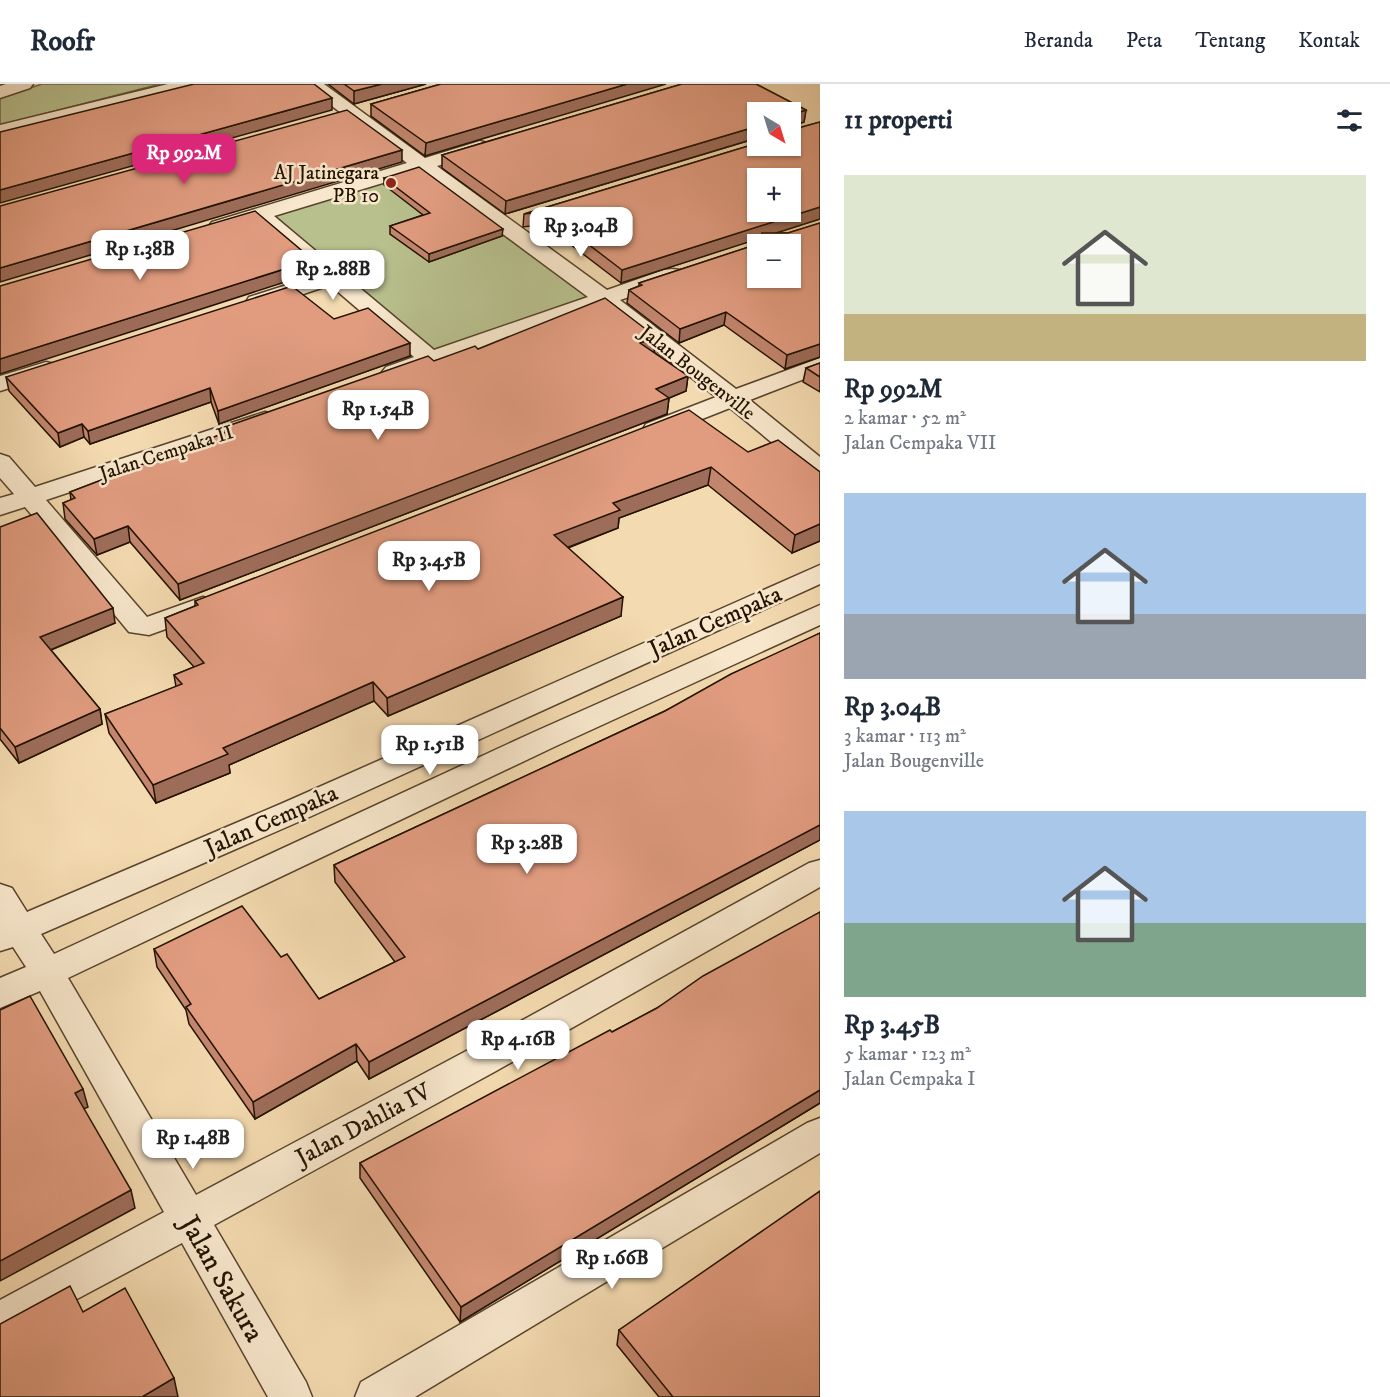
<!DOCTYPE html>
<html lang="id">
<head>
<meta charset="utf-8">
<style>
  body { margin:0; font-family:"IM FELL DW Pica",serif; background:#f6f6f7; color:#1f2937; height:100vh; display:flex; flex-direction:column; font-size:22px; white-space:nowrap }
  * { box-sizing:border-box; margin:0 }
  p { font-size:20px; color:#747a83 }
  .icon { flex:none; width:33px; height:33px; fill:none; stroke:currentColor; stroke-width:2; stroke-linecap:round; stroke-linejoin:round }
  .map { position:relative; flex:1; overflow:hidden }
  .details { display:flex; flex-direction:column; background:#fff; width:570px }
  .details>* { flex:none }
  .needle { width:39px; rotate:142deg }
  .buttons { position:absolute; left:747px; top:18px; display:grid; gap:12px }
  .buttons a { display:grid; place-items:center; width:54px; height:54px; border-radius:0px; background:#fff; box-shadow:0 2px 4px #0004; font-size:30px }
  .price { position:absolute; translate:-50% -51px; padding:0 14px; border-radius:12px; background:#fff; color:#222; font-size:20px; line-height:39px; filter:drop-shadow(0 2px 3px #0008) }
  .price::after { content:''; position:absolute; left:50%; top:36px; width:18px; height:14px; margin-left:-9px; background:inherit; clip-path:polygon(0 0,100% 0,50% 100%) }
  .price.selected { background:#db2777; color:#fff }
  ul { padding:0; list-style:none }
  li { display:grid; align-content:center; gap:12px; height:318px; padding:0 24px }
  li span { display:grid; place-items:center; height:186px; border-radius:0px; color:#555 }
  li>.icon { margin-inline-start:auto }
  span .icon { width:108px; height:108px; fill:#fffc; stroke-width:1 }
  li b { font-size:26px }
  h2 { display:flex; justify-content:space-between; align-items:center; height:72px; padding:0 24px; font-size:26px }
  header { display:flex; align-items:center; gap:36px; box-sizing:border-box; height:84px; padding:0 30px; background:#fff; border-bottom:2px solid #e0e1e3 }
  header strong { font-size:28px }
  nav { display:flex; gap:33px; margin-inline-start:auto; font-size:21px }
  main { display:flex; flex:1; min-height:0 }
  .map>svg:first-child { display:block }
  .green { fill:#b8c08e; stroke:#6e6947; stroke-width:1.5 }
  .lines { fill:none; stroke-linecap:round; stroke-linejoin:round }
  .street-casing { stroke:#57442c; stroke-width:3 }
  .street { fill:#f8e7cc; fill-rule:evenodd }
  .wall { fill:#c2866e; stroke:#231200; stroke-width:1.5; fill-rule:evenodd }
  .shaded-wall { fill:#9e6d5a; stroke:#231200; stroke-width:1.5 }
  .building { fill:#e19c80; stroke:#231200; stroke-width:1.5; fill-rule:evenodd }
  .poi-dot { fill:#8f2418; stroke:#f8e7cc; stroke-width:2 }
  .labels { text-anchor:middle; stroke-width:5; stroke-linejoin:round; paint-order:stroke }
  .far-poi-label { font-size:20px; fill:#231200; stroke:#f8e7cc; text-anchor:end }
  .far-street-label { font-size:20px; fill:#231200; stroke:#f8e7cc }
  .street-label { font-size:24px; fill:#231200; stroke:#f8e7cc }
  .near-street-label { font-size:28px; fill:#231200; stroke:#f8e7cc }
</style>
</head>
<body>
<header>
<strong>Roofr</strong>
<nav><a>Beranda</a><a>Peta</a><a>Tentang</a><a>Kontak</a></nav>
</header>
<main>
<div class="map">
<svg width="820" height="1313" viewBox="0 0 820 1313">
  <rect width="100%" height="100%" fill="#f4dab0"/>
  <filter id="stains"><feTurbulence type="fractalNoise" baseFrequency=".00333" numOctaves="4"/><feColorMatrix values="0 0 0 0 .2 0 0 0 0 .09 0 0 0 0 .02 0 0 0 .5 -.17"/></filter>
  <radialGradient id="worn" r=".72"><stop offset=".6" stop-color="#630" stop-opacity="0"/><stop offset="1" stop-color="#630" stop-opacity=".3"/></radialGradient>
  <g class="green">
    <polygon points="42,0 160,0 0,41 0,14"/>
    <polygon points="419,80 603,214 430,275 260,130"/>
  </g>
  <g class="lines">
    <defs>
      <g id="street">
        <polygon points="6,0 33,0 30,4 0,14 0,2"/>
        <polygon points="168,0 199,0 196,4 0,53 0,41"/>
        <path d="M 303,0 L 324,0 L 425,74 L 480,57 L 487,59 L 490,63 L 487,67 L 437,82 L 607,206 L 664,186 L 672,185 L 680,186 L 683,191 L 680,196 L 620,216 L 736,305 L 820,274 L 820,289 L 750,316 L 820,373 L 820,394 L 811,391 L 730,324 L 664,350 L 655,352 L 646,350 L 643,345 L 646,340 L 716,313 L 601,223 L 394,295 L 386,293 L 382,288 L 386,283 L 414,273 L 330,201 L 265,223 L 257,225 L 249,223 L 246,218 L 249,213 L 318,191 L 256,137 L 219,148 L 212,146 L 209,142 L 212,138 L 407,79 ZM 419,88 L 588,213 L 434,266 L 274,132 Z"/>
        <polygon points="46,278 54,280 58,285 54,290 0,307 0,292"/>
        <polygon points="265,328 274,330 277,335 274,340 46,416 147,533 203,513 213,516 217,522 213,528 149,551 129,548 25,423 0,431 0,414 14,410 0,394 0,370 9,373 35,403"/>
        <polygon points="820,481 820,500 305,735 41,850 54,870 534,648 820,521 820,541 556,662 68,894 196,1111 470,965 809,779 820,776 820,803 496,987 214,1141 306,1298 312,1313 268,1313 182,1159 0,1256 0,1216 164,1128 40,907 0,924 0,894 26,883 13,863 0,867 0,800 12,804 27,828 283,719"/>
        <polygon points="820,1034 820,1069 415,1313 355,1313 361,1298 807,1039"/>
      </g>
    </defs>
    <use href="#street" class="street-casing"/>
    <use href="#street" class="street"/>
  </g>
  <g class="wall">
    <polygon points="328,0 426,0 354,20"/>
    <polygon points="441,0 425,72 371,32 371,20"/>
    <path d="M 682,0 L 756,0 L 806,26 L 804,38 L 791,43 L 791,46 L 820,38 L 820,135 L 774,149 L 788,149 L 820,139 L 820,273 L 785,285 L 724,241 L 679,259 L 627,219 L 629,206 L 639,202 L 639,199 L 761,159 L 762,153 L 621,199 L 566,157 L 558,160 L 531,142 L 523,143 L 524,130 L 758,59 L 758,62 L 790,62 L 790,28 L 758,28 L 758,54 L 505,130 L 442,84 L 442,71 ZM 758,94 L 790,94 L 790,128 L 758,128 ZM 758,160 L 790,160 L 790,194 L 758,194 Z"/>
    <polygon points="384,94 502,152 429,178 390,150 390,142 423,131 384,101"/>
    <polygon points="334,235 410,272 219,340 211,318 90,360 84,353 60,363 9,307 6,293"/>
    <polygon points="656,253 654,268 688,292 686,307 669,314 667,330 180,516 130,458 97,471 65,435 63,419 71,416 70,408 225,349 225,343 434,277 478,265"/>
    <polygon points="820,279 820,308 803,298 806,284"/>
    <polygon points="748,368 820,388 820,457 792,469 708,401 619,434 618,444 568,464 621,532 388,632 374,617 229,681 230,689 156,719 109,649 105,630 176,603 174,591 194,583 167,553 165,534 195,522 195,517"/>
    <polygon points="0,443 115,539 51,566 100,625 102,640 19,679 0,655"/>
    <polygon points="820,549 820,756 369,995 357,977 255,1035 189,940 186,926 157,883 154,865 281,873 319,915 395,878 335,798 334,781 665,627"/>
    <polygon points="820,828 820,1019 460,1238 360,1094 360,1079 612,948 657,924"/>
    <polygon points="619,1246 820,1313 659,1313 617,1261"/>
  </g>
  <g class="shaded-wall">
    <polygon points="382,0 426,0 354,20 354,7"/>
    <polygon points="627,0 666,0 425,72 426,59"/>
    <polygon points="332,14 332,26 0,119 0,106"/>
    <polygon points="806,26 804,38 790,43 790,31"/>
    <polygon points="758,42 757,54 505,130 506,117"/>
    <polygon points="402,66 402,78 0,198 0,184"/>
    <polygon points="820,123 820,135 621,199 622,186"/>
    <polygon points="567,144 566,157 558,160 559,147"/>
    <polygon points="503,145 502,152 429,178 429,170"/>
    <polygon points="313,176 313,189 0,290 0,275"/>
    <polygon points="726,228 724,241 679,259 680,245"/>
    <polygon points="656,253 654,268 638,274 640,259"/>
    <polygon points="410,259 410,272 219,340 218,327"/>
    <polygon points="820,260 820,273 785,285 787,271"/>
    <polygon points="688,292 686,307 669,314 667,330 180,516 178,500"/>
    <polygon points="210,304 211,318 90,360 88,347"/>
    <polygon points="82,340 84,353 60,363 58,349"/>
    <polygon points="711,383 708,401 619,434 618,444 553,469 554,451 613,419"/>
    <polygon points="820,440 820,457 792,469 795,451"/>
    <polygon points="128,442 130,458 97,471 94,455"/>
    <polygon points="623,513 621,532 388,632 387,614"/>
    <polygon points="113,524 115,539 43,569 40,553"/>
    <polygon points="373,598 374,617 229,681 230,689 156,719 153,701 223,664"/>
    <polygon points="100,625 102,640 19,679 15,663"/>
    <polygon points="820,741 820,756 369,995 369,978"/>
    <polygon points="356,960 357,977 255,1035 253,1018"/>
    <polygon points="83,1005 88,1023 79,1027 75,1009"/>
    <polygon points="820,1006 820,1019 460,1238 461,1223"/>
    <polygon points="131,1106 135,1124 0,1197 0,1177"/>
    <polygon points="174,1294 178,1313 142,1313"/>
  </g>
  <g class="building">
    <polygon points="194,0 314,0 332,14 0,106 0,48"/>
    <polygon points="344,0 382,0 354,7"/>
    <polygon points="441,0 627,0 426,59 371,20"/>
    <polygon points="682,0 756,0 806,26 790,31 790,28 758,28 758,42 506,117 442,71"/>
    <polygon points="347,26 402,66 0,184 0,122"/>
    <path d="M 820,38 L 820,123 L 622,186 L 567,144 L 559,147 L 532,129 L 524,130 L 758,59 L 758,62 L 790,62 L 790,40 L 791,46 ZM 758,94 L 790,94 L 790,128 L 758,128 Z"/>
    <polygon points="419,83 503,145 429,170 390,142 430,129 384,94"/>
    <polygon points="255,127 313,176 0,275 0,202"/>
    <path d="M 820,139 L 820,260 L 787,271 L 726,228 L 680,245 L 629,206 L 642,201 L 639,199 L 761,159 L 762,149 L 788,149 ZM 758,160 L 790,160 L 790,194 L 758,194 Z"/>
    <polygon points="292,202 334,235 368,224 410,259 218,327 210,304 88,347 82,340 58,349 6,293"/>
    <polygon points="605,214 656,253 640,259 688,292 656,305 669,314 178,500 128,442 94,455 63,419 75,414 70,408 227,348 225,343 428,272 434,277 475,262 478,265"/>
    <polygon points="820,279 820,293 806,284"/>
    <polygon points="689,326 748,368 778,356 820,388 820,440 795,451 711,383 613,419 620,426 554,451 623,513 387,614 373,598 223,664 228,670 153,701 105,630 182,600 174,591 204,579 165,534 198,521 195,517"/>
    <polygon points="37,429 113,524 40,553 100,625 15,663 0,644 0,443"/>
    <polygon points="820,549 820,741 369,978 356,960 253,1018 186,923 191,920 154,865 242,822 281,873 287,870 319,915 405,873 334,781 665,627 731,590"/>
    <polygon points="820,828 820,1006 461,1223 360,1079 610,946 612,948 657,924 703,892"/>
    <polygon points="30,912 83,1005 75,1009 131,1106 0,1177 0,926"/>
    <polygon points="820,1107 820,1313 673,1313 619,1246"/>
    <polygon points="70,1202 83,1228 125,1204 174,1294 142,1313 0,1313 0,1240"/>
  </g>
  <circle class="poi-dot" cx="391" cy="99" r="6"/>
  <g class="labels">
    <g class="far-poi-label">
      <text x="379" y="95">AJ Jatinegara<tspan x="379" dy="23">PB 10</tspan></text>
    </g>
    <g class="far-street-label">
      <text transform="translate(698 288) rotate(38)" y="7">Jalan Bougenville</text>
      <text transform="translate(166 368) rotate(-18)" y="7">Jalan Cempaka II</text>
    </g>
    <g class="street-label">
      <text transform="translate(715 537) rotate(-24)" y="8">Jalan Cempaka</text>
      <text transform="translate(271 736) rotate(-24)" y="8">Jalan Cempaka</text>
      <text transform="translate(363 1040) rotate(-28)" y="8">Jalan Dahlia IV</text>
    </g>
    <g class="near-street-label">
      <text transform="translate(223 1194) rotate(60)" y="10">Jalan Sakura</text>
    </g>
  </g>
  <rect width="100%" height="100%" filter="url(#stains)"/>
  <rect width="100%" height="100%" fill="url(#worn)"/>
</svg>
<div class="buttons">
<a><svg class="needle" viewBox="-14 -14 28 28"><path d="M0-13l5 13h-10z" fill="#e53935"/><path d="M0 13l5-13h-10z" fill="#747a83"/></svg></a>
<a>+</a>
<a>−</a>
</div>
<b class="price selected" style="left:184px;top:101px">Rp 992M</b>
<b class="price" style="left:581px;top:174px">Rp 3.04B</b>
<b class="price" style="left:140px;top:197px">Rp 1.38B</b>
<b class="price" style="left:333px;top:217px">Rp 2.88B</b>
<b class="price" style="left:378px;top:357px">Rp 1.54B</b>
<b class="price" style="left:429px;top:508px">Rp 3.45B</b>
<b class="price" style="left:430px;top:692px">Rp 1.51B</b>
<b class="price" style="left:527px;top:791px">Rp 3.28B</b>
<b class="price" style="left:518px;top:987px">Rp 4.16B</b>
<b class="price" style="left:193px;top:1086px">Rp 1.48B</b>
<b class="price" style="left:612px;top:1206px">Rp 1.66B</b>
</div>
<section class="details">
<h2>11 properti<svg class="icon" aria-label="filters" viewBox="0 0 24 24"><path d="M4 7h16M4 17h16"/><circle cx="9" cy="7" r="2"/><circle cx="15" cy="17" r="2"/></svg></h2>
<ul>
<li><span style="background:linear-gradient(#dfe7d0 75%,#c2b280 0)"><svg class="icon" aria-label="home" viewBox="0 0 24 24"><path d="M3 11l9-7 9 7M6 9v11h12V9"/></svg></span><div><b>Rp 992M</b><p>2 kamar · 52 m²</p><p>Jalan Cempaka VII</p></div></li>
<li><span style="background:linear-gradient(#a9c7e8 65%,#9aa5b1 0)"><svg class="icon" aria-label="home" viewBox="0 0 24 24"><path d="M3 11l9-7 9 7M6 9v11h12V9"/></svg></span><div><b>Rp 3.04B</b><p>3 kamar · 113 m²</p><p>Jalan Bougenville</p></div></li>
<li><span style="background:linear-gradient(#a9c7e8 60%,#7fa58c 0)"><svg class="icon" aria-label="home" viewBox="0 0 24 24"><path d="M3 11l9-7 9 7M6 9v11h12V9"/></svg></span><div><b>Rp 3.45B</b><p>5 kamar · 123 m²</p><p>Jalan Cempaka I</p></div></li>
</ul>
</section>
</main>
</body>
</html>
